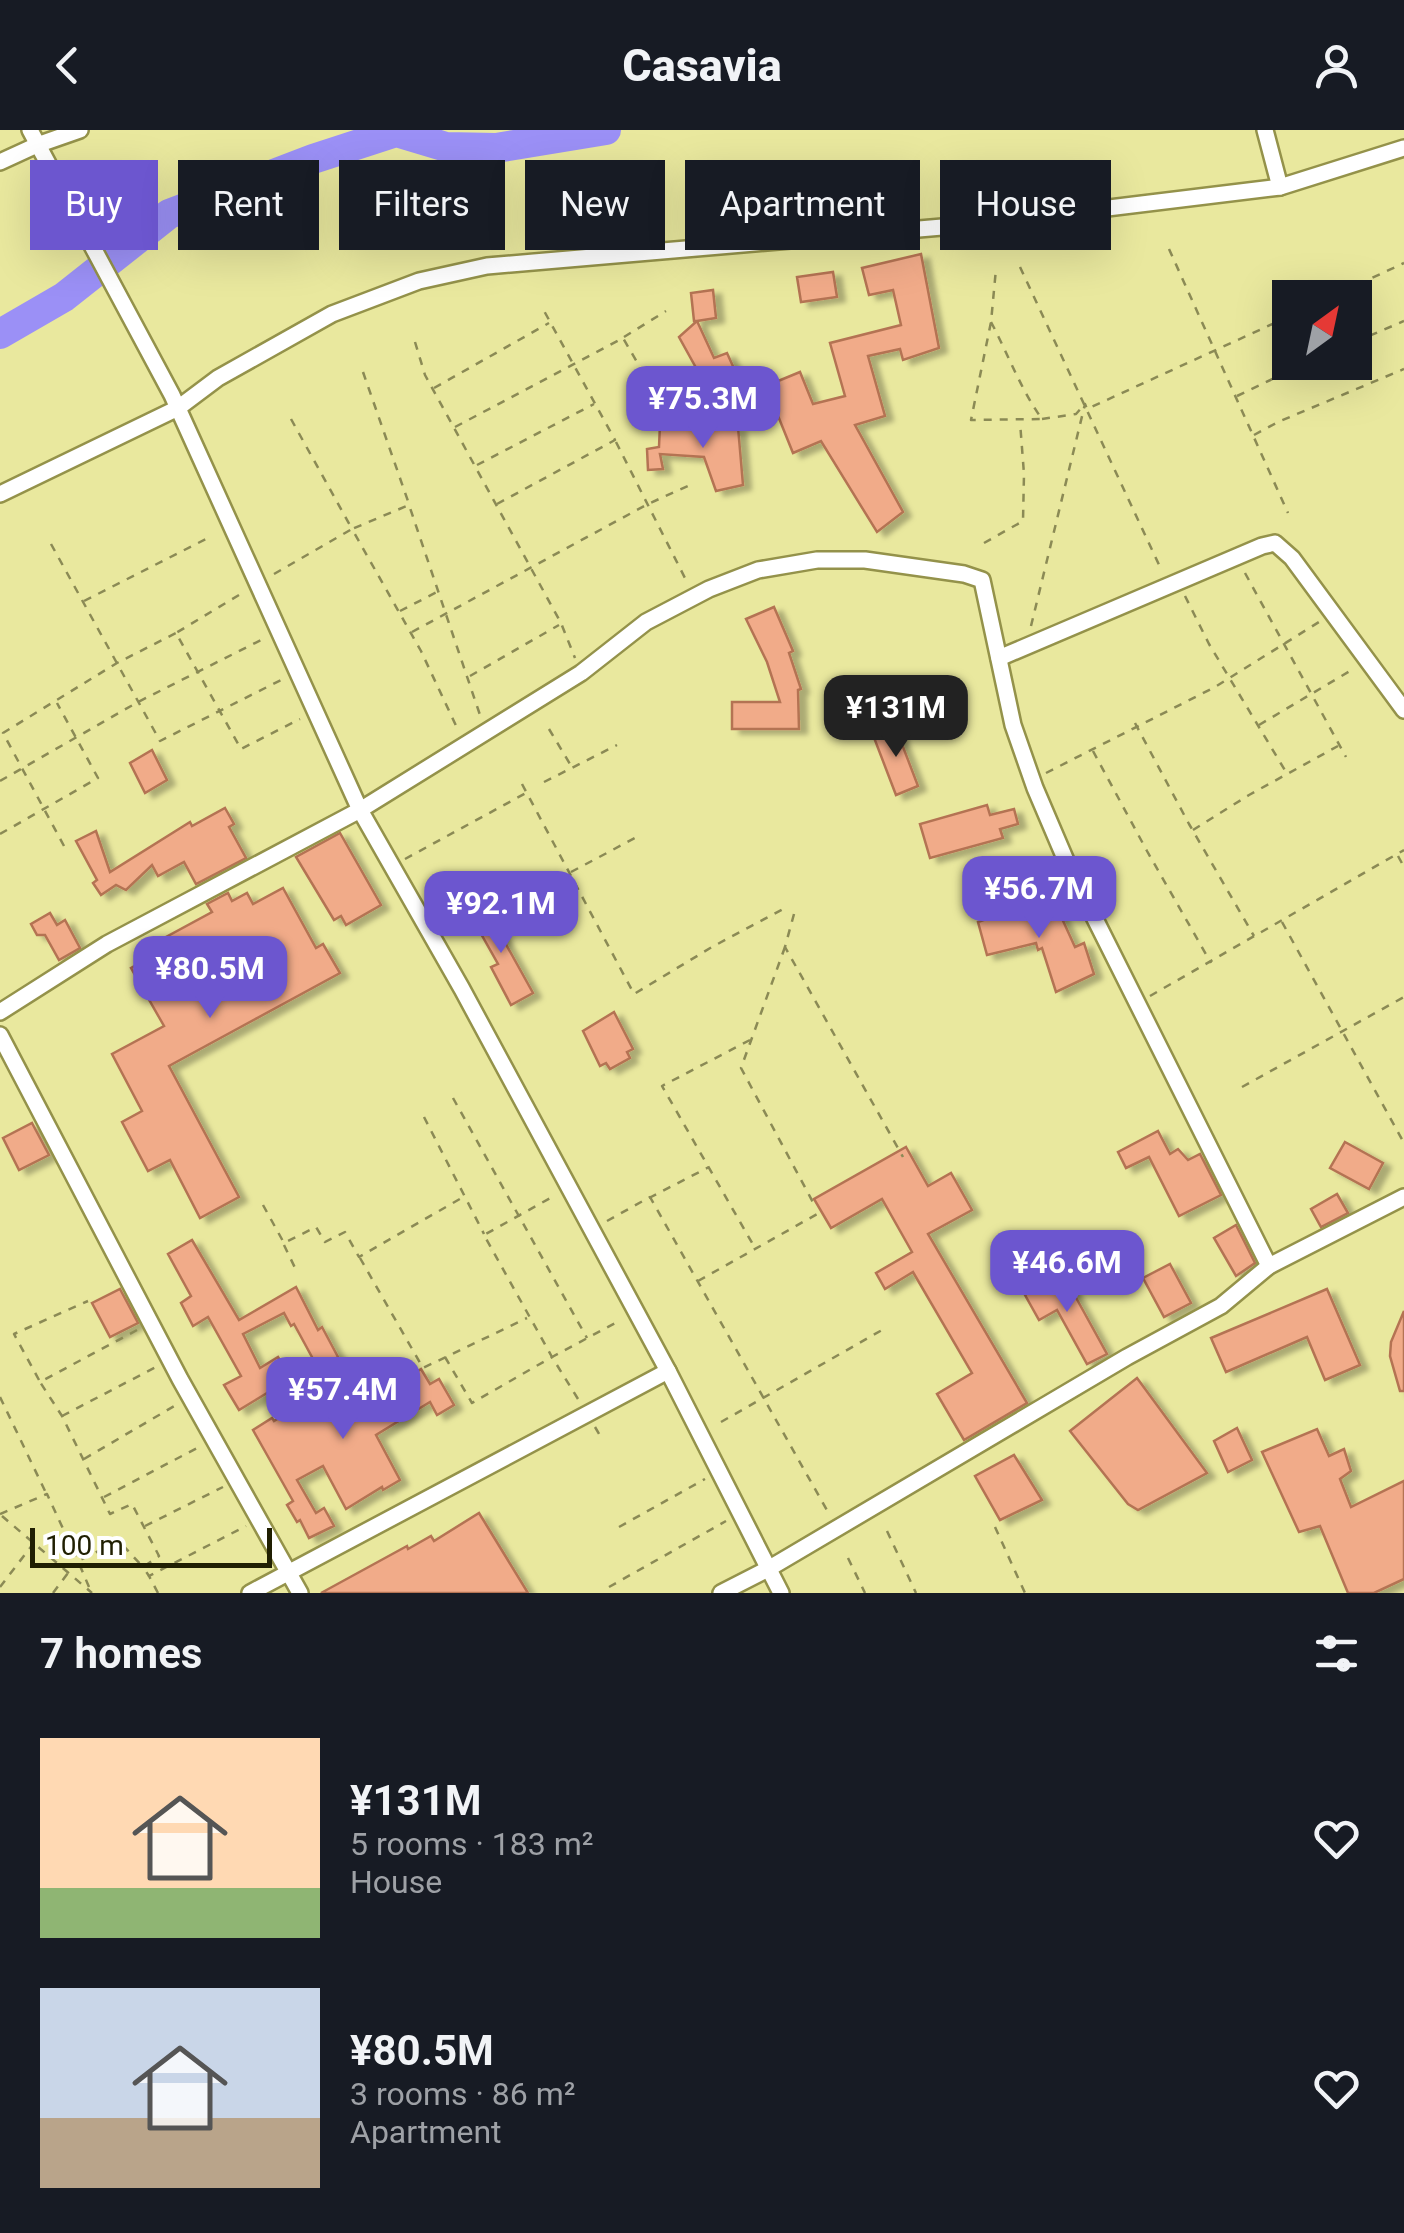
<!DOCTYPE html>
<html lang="en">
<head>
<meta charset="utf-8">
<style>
  body { margin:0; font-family:Roboto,sans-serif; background:#20242c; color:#f1f3f6; height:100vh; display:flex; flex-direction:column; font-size:38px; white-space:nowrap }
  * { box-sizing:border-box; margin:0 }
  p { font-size:32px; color:#9ea1a6 }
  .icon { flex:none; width:55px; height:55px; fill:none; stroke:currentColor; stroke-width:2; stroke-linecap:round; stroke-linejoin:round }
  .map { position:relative; height:1463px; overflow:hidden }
  .panel { display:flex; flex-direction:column; background:#171b24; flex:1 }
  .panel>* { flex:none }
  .banner { position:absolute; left:30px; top:30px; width:1345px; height:90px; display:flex; gap:20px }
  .needle { width:65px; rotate:33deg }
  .tools { position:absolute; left:1272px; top:150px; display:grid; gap:20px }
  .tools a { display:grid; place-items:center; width:100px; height:100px; border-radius:0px; background:#171b24; box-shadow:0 10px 40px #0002; font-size:50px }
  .scale { position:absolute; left:30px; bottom:25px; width:242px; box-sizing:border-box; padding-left:10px; border:5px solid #201f02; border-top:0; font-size:28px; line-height:35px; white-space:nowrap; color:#201f02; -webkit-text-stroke:8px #fff; paint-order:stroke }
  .price { position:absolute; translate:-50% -85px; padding:0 22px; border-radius:20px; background:#6c56cf; color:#fff; font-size:32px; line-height:65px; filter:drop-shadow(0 2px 5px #0008) }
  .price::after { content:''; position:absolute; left:50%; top:60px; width:30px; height:22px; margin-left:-15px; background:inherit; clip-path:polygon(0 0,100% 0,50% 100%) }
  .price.on { background:#222; color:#fff }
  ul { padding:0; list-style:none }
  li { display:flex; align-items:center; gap:30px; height:250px; padding:0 40px }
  li span { display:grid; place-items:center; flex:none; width:280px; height:200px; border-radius:0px; color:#555 }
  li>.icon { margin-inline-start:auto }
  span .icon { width:120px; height:120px; fill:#fffc; stroke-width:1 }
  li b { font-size:42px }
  h2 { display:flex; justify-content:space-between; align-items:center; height:120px; padding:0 40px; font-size:42px }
  .tag { padding:0 35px; border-radius:0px; background:#171b24; box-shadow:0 10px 40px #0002; font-size:35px; line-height:90px }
  .tag.on { background:#6c56cf; color:#fff }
  header { display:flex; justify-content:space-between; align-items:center; height:130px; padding:0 40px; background:#171b24; font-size:45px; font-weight:800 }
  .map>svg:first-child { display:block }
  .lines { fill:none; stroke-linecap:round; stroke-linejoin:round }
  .river { stroke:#9b90f6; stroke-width:30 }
  .building { fill:#f1ab89; stroke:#b47353; stroke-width:2.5; filter:url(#shadow) }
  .minor-casing { stroke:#94924a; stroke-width:20 }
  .path { stroke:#8b8a55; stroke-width:2.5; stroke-dasharray:8 8; stroke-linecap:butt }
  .minor { stroke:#fff; stroke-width:15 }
</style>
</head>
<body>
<header><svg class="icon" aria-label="back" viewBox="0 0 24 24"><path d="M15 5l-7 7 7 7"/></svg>Casavia<svg class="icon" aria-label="person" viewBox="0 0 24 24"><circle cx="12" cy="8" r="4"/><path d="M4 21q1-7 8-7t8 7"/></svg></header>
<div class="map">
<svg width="1404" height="1463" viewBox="0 0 1404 1463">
  <defs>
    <filter id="shadow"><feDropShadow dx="8" dy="4.5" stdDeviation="2.5" flood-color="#0004"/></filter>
  </defs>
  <rect width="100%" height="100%" fill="#e9e89e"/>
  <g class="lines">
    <polyline class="river" points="0,204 64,167 169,84 313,29 396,2 446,17 496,18 606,0"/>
  </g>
  <g class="building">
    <polygon points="921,124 939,218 903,230 900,219 868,226 885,286 855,295 903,382 877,402 821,311 793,323 766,256 800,242 813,274 845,266 830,213 901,195 893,160 869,165 862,138"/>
    <polygon points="833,142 837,167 801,172 797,147"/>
    <polygon points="713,160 716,188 697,191 714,228 727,223 741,254 737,255 745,273 712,288 693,246 695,236 679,207 697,191 694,191 691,163"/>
    <polygon points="660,294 738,297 743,355 716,361 704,327 660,324 663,339 648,340 647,319 659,317"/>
    <polygon points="774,477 793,521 789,523 801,559 798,560 799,599 732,599 732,572 780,572 767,532 746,489"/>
    <polygon points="895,596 918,656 896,665 873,605"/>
    <polygon points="152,620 167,650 145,663 130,633"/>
    <polygon points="987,675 990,685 1014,679 1018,694 1000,699 1003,708 930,728 920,694"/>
    <polygon points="225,678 234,694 229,697 246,728 196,754 184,732 158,746 152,735 126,760 116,755 101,765 93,753 97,750 76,711 96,701 110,742 190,692 192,696"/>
    <polygon points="340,703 381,775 346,795 341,786 334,790 296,727"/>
    <polygon points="283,758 316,818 323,814 340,843 169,936 239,1067 200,1088 170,1030 148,1041 122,992 142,981 112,924 164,896 131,838 147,829 142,820 212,782 207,774 228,763 232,771 247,763 253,774"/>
    <polygon points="482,771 533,863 511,875 491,837 498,834 467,779"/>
    <polygon points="1054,771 1075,817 1084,813 1094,844 1056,862 1042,818 1038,820 1036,813 987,825 978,792 1014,779 1016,783"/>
    <polygon points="50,783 57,795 65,790 80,818 59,830 45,805 37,805 31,794"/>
    <polygon points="614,882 633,919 627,922 630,928 610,939 606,933 600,936 583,901"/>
    <polygon points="32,993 49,1025 19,1040 3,1008"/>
    <polygon points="1158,1001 1170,1024 1178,1019 1188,1030 1200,1024 1221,1065 1179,1086 1149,1027 1126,1038 1118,1022"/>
    <polygon points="1345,1012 1383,1033 1369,1059 1330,1038"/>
    <polygon points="906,1017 928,1056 951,1043 972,1080 928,1104 1027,1273 964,1310 937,1264 972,1243 913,1142 885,1159 876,1143 912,1122 882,1069 831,1098 814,1069"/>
    <polygon points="1337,1064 1348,1083 1321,1097 1311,1079"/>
    <polygon points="1236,1095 1255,1133 1236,1146 1214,1108"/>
    <polygon points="192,1110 239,1190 296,1157 318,1200 322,1197 338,1227 318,1238 294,1194 291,1196 284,1183 243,1204 260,1238 278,1227 293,1252 273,1262 272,1260 239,1280 224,1255 241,1246 208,1187 193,1196 181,1173 191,1166 168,1124"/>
    <polygon points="1170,1134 1191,1173 1164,1187 1143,1148"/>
    <polygon points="1063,1144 1107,1224 1087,1234 1057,1180 1039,1190 1025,1165"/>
    <polygon points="120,1159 138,1193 110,1207 92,1173"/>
    <polygon points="1327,1159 1360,1235 1325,1250 1307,1207 1226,1242 1211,1208"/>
    <polygon points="1404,1181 1404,1261 1400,1261 1390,1226 1391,1212"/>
    <polygon points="421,1239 430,1254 439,1249 454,1275 437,1285 430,1272 376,1305 400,1350 383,1360 382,1357 346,1379 323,1336 297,1350 316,1383 324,1378 334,1396 309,1408 300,1390 297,1392 287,1375 293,1371 253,1300 272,1288 274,1291 347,1245 363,1277"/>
    <polygon points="1137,1248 1207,1343 1138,1380 1128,1374 1070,1301"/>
    <polygon points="1237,1298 1252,1330 1228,1342 1214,1311"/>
    <polygon points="1317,1299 1329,1326 1344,1319 1351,1341 1340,1349 1351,1377 1404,1351 1404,1449 1374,1463 1348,1463 1320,1396 1299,1402 1262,1322"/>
    <polygon points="1014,1325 1042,1370 1000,1390 975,1346"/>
    <polygon points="479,1383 528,1463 321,1463 407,1416 408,1419 431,1406 434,1411"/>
  </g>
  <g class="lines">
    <defs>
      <g id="minor">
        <polyline points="30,0 172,265 360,680 462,859 668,1241 781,1463"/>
        <polyline points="1265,0 1280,57"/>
        <polyline points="0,32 37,15 80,0"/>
        <polyline points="0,364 178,278 218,248 332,184 419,151 487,136 977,94 1280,57 1404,18"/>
        <polyline points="999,528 1262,416 1275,413 1292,428 1404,580"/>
        <polyline points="0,882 107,814 360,680 581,543 646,492 709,459 758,440 817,430 865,430 964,444 982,450 1013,595 1035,658 1067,733 1269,1136"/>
        <polyline points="0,905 180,1249 300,1463"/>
        <polyline points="250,1463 668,1241"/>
        <polyline points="721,1463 768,1439 1127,1227 1221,1176 1269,1136 1404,1067"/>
      </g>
    </defs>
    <use href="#minor" class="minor-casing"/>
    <g class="path">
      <polyline points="1169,119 1288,383"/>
      <polyline points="1020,137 1161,439"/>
      <polyline points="1329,168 1404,133"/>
      <path d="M 991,192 C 1008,224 1021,260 1042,289 L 971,290 L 991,192 L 996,139"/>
      <polyline points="624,207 666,181"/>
      <polyline points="415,212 425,245 561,493 575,528"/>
      <polyline points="1355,212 1404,191"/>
      <polyline points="363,242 409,374"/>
      <polyline points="434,258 549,193"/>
      <polyline points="1237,266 1308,232"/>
      <polyline points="291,289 352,399 409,375 480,585"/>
      <polyline points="1042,289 1076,284 1084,275"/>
      <polyline points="455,297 623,208 655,263"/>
      <polyline points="1254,305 1278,292 1404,239"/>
      <polyline points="616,312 687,452"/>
      <polyline points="477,335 594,274"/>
      <polyline points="497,374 615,310 543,179"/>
      <polyline points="984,413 1023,391 1024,344 1020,292"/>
      <polyline points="51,414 160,611 283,549"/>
      <polyline points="1245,443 1346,627"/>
      <polyline points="274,444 352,399 421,521 458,600"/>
      <polyline points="239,465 176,503 241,619 300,589"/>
      <polyline points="1185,466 1209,514 1286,642"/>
      <polyline points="84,471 206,409"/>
      <polyline points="400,481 437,462"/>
      <polyline points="1031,496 1085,274 1087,279 1290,186"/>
      <polyline points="412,502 648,374 690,355"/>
      <polyline points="470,546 559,495"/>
      <polyline points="1135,593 1189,694 1254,806"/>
      <polyline points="1259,595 1355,538"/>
      <polyline points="549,599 573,639"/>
      <polyline points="1093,621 1147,721 1211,833"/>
      <polyline points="1046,643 1215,557 1319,492"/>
      <polyline points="0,651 138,572 263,509"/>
      <polyline points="544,652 617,615"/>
      <polyline points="522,654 634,864 712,817 785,778"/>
      <polyline points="1193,700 1249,665 1338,616"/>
      <polyline points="0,704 98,648 57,573"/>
      <polyline points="64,716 3,603 117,533 176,503"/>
      <polyline points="1398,726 1404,737"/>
      <polyline points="405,729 526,663"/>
      <polyline points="571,742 635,708"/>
      <polyline points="794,784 785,817 903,1027"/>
      <polyline points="1282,792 1404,1013"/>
      <polyline points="785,817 741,938 815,1076"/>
      <polyline points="1150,866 1404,720"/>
      <polyline points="750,910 662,956 755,1118"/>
      <polyline points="1242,957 1404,867"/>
      <polyline points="453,968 587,1208"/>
      <polyline points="424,987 484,1104"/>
      <polyline points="649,1068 709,1037"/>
      <polyline points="263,1075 284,1113 316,1097 325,1112 345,1102 359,1127 465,1066"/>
      <polyline points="607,1091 650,1067 828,1382"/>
      <polyline points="284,1115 297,1142"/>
      <polyline points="360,1128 423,1238 527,1188"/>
      <polyline points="698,1151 819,1083"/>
      <polyline points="137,1200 40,1252 62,1286 110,1384 132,1374 159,1426 143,1437 149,1446"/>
      <polyline points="445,1227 472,1273 552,1227 484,1105 554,1066"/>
      <polyline points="39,1250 14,1204 88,1171"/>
      <polyline points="0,1267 46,1363"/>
      <polyline points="578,1269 552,1227 621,1190"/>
      <polyline points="62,1286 156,1237"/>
      <polyline points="721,1292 882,1200"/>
      <polyline points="595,1297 602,1309"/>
      <polyline points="84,1329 176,1275"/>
      <polyline points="104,1367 199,1317"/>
      <polyline points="0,1384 47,1364 78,1431"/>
      <polyline points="2,1386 92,1463"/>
      <polyline points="145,1396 223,1357"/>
      <polyline points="619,1397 705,1349"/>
      <polyline points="995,1397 1025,1463"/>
      <polyline points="887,1401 916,1463"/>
      <polyline points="848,1428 865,1463"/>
      <polyline points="0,1457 33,1414"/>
      <polyline points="89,1457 78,1431 119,1411 142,1436"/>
      <polyline points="609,1457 726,1391"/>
      <polyline points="53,1463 68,1443"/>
      <polyline points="158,1463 149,1446 246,1396"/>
    </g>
    <use href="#minor" class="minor"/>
  </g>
</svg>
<div class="tools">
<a><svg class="needle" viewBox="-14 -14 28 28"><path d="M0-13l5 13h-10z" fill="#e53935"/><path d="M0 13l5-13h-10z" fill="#9ea1a6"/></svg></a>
</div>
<div class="scale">100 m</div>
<b class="price" style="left:703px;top:321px">¥75.3M</b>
<b class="price on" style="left:896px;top:630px">¥131M</b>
<b class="price" style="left:1039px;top:811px">¥56.7M</b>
<b class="price" style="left:501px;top:826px">¥92.1M</b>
<b class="price" style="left:210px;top:891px">¥80.5M</b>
<b class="price" style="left:1067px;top:1185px">¥46.6M</b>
<b class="price" style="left:343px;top:1312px">¥57.4M</b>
<div class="banner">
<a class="tag on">Buy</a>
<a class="tag">Rent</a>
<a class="tag">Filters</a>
<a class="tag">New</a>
<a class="tag">Apartment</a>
<a class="tag">House</a>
</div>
</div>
<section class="panel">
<h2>7 homes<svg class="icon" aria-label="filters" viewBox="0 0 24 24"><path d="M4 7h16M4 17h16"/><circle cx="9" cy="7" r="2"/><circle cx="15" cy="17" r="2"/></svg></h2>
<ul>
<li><span style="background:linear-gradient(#ffd9b3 75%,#8fb573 0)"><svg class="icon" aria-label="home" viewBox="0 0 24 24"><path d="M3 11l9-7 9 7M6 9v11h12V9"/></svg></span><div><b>¥131M</b><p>5 rooms · 183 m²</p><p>House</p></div><svg class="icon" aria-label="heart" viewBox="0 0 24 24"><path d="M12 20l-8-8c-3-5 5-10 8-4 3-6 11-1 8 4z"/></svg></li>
<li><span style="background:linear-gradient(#c9d6e8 65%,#b9a48a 0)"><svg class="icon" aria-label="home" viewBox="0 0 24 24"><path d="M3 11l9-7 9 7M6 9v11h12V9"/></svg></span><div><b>¥80.5M</b><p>3 rooms · 86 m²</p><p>Apartment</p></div><svg class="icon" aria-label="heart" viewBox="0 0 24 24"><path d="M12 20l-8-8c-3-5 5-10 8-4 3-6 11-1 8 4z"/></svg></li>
</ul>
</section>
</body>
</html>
